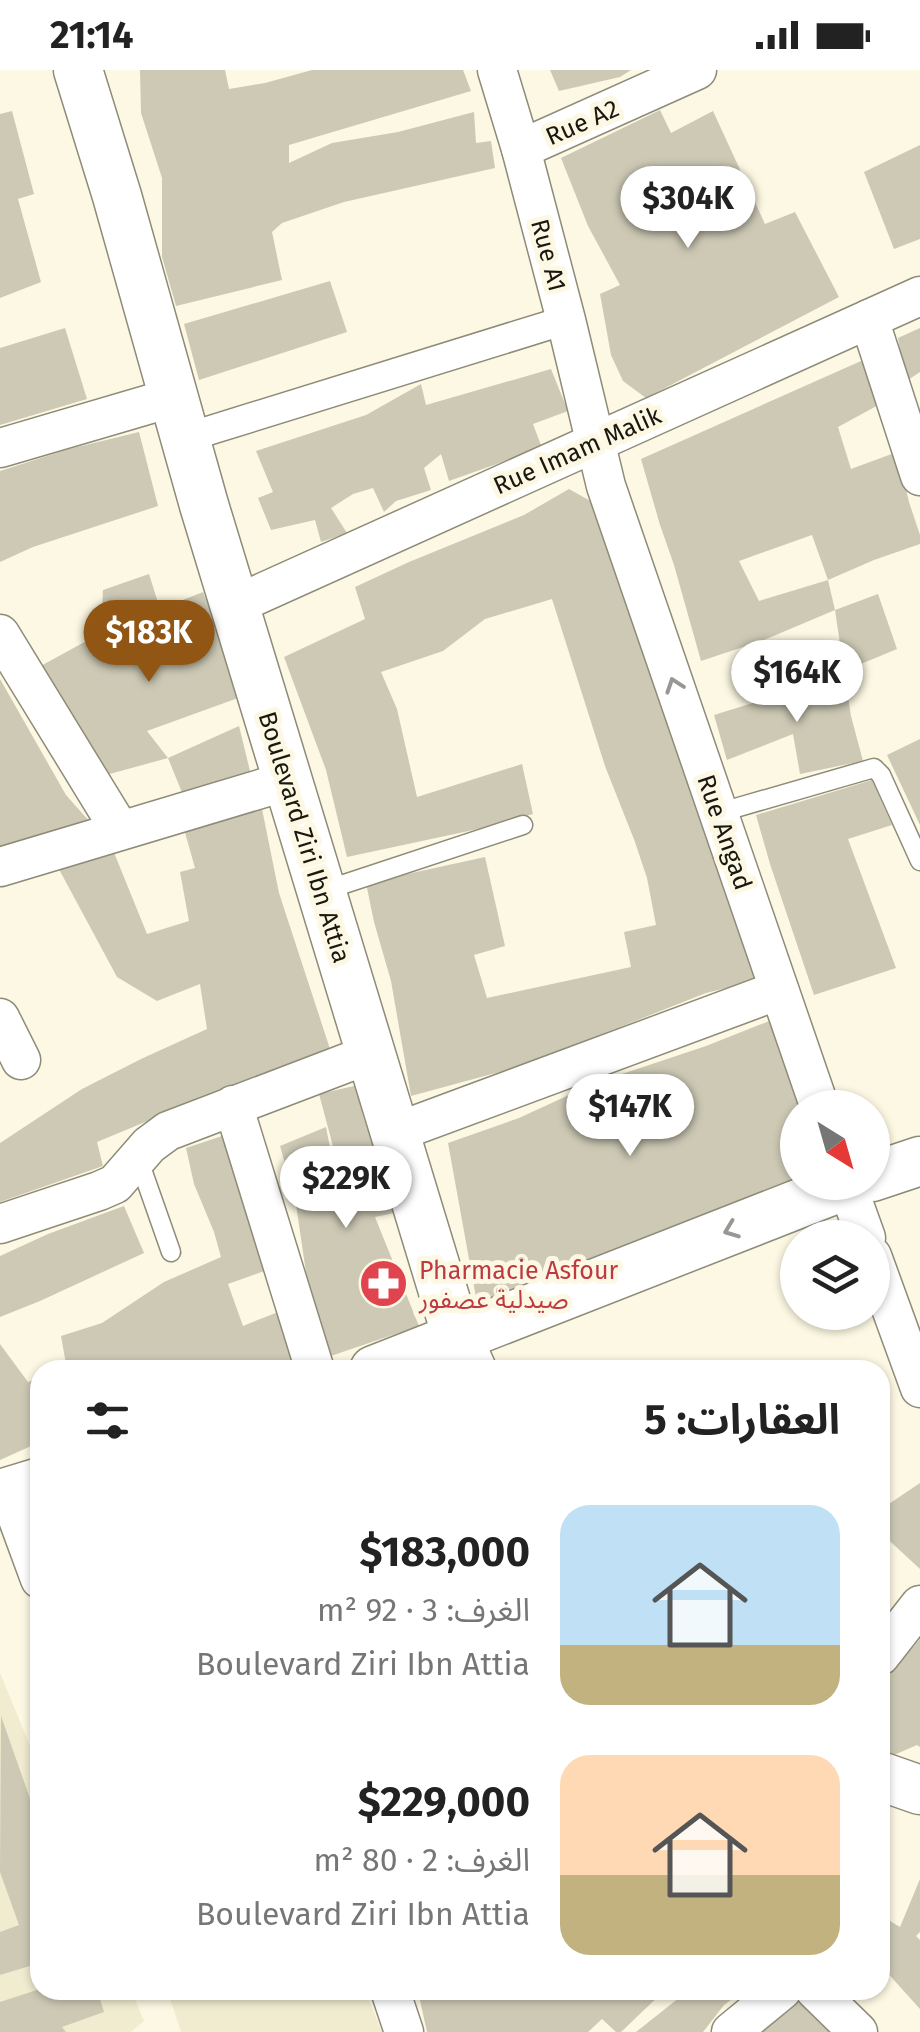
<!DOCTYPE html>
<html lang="ar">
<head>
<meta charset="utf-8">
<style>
  body { margin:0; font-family:"Fira Sans","Noto Sans Arabic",sans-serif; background:#f2f2f2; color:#222; direction:rtl; height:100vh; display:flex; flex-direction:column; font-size:38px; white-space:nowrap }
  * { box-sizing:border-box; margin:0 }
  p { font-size:32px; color:#767676 }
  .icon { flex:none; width:55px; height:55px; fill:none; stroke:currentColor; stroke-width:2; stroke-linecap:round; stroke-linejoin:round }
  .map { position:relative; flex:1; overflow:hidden; direction:ltr }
  .drawer { position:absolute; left:30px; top:1290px; width:860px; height:640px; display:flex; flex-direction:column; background:#fff; border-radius:30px; box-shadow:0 2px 8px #0004; direction:rtl }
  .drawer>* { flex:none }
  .needle { width:65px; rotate:143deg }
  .controls { position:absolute; left:780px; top:1020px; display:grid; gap:20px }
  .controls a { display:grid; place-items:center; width:110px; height:110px; border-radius:50%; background:#fff; box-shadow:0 2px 8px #0004; font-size:50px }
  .price { position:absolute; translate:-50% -85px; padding:0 22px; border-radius:35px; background:#fff; color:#222; font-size:32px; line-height:65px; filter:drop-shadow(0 2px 5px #0008) }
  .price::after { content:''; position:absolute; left:50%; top:60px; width:30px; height:22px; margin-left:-15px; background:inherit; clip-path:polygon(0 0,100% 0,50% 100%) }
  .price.on { background:#915613; color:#fff }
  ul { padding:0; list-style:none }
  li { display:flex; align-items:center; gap:30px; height:250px; padding:0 50px }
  li span { display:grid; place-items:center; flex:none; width:280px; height:200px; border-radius:30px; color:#555 }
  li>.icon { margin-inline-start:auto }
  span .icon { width:120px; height:120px; fill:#fffc; stroke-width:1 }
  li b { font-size:42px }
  h2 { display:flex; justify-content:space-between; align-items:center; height:120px; padding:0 50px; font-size:42px }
  .status { display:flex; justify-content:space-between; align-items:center; height:70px; padding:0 50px; background:#fff; direction:ltr }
  .status svg { height:28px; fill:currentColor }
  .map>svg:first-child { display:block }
  .built { fill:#f1ecd0 }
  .building { fill:#cdc9b5 }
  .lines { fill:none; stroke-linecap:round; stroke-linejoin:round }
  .service-casing { stroke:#8e8b78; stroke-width:21 }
  .pedestrian-casing { stroke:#8e8b78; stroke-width:31 }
  .minor-casing { stroke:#8e8b78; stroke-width:41 }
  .tertiary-casing { stroke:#8e8b78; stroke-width:51 }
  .service { stroke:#fff; stroke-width:18 }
  .pedestrian { stroke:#fff; stroke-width:28 }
  .minor { stroke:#fff; stroke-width:38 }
  .tertiary { stroke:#fff; stroke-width:48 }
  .oneway { stroke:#989793 }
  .labels { text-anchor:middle; stroke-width:10; stroke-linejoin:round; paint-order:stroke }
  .street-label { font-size:25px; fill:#191810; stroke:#fcf8e3 }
  .health-label { font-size:25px; fill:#be3a42; stroke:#fcf8e3; text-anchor:start }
</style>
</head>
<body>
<div class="status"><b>21:14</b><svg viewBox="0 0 49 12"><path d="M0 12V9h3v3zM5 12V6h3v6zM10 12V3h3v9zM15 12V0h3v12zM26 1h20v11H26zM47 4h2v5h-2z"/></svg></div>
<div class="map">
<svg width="920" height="1962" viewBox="0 0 920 1962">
  <rect width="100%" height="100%" fill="#fcf8e3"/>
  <g class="built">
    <polygon points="0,1603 40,1700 40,1920 131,1920 144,1951 131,1962 0,1962"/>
    <polygon points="167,1920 365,1920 382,1962 181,1962"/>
  </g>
  <g class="building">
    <polygon points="140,0 225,0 229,19 265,13 312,0 463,0 471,21 289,75 289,93 332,73 398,62 474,42 476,73 491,71 495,98 344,132 282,153 272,162 282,210 176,236 162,187 162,108 141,43"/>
    <polygon points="550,0 631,0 620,7 559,21"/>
    <polygon points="660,40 671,63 713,41 765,154 795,142 839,227 646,328 623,311 611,285 600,224 620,215 588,156 561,88"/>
    <polygon points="12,41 34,124 18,129 41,212 0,228 0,44"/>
    <polygon points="920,75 920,169 894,179 864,102"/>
    <polygon points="330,211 347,262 199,310 184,254"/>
    <polygon points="65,258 87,329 0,355 0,278"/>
    <polygon points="920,258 920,302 905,312 898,268"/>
    <polygon points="870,287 882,333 838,357 851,399 897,382 909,432 920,465 920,474 874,490 828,510 812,465 739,491 759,531 828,510 835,540 764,570 701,591 674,495 660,455 641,389"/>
    <polygon points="551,299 568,341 533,354 542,378 449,411 441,384 424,398 431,420 396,431 384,442 373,418 353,424 331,438 347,463 321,472 315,450 271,460 258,428 273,422 256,381 366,345 421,314 426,335"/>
    <polygon points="139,362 158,436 33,477 0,492 0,401 69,379"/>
    <polygon points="569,419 594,433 760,910 706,923 562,980 503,1001 411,1026 391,911 374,852 366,813 485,787 505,876 474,885 487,928 631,897 624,862 656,855 647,808 635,772 605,696 552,529 485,549 443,581 381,602 397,639 417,727 522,694 533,744 478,759 347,787 326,700 284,587 365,549 355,517 409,492 524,445"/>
    <polygon points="149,504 160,539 203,522 227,584 238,628 147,661 168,688 239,656 250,701 183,725 168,688 106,705 37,598 101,563 103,520"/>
    <polygon points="878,524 897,579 844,601 835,540"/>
    <polygon points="844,601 851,646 863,691 800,704 793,664 727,690 714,645 782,624"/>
    <polygon points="0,609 66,725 89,751 0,777"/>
    <polygon points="920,669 920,755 887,685"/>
    <polygon points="872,710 892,755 848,769 896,898 814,925 770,794 756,745"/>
    <polygon points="260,729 279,823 331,982 227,1018 97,1072 103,1096 0,1132 0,1073 82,1019 141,989 207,959 200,914 157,931 117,907 54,790 113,780 147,864 189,851 180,802 195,798 182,752"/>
    <polygon points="782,946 811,1038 798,1038 798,1112 477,1233 448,1073 519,1048 595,1013 706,976"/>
    <polygon points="358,1015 363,1046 381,1093 394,1143 375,1147 419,1256 319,1290 295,1128 280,1076 326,1057 336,1109 341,1106 319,1024"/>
    <polygon points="231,1063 267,1200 228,1214 243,1256 283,1240 296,1299 67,1300 61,1266 102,1253 164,1212 221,1187 214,1162 194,1114 186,1078"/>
    <polygon points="124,1136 144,1183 40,1231 0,1247 0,1186 48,1164"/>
    <polygon points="0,1274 28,1312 40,1307 40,1372 0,1390"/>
    <polygon points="920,1413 920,1499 880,1462 880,1440"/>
    <polygon points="920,1569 920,1677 917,1675 894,1685 880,1677 880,1616"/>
    <polygon points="1,1646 40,1757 40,1893 0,1905 0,1862 19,1855 0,1802"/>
    <polygon points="920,1809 920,1862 916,1866 920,1870 920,1939 884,1899 880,1903 880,1845 900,1857"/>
    <polygon points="40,1919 97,1920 104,1942 62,1957 66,1962 0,1962 0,1932"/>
    <polygon points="436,1920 665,1920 621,1962 616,1962 602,1949 588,1962 427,1962 419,1926"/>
    <polygon points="689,1920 744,1920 724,1935 703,1962 636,1962"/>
    <polygon points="807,1924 838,1962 762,1962"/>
  </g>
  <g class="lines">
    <defs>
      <g id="service">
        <polyline points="718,743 874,698 881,705 920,791"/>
        <polyline points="323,821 523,755"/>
        <polyline points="138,1088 171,1182"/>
      </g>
      <polyline id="pedestrian" points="185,368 566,250"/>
      <g id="minor">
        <polyline points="497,0 521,79 566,250 606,416 820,1038"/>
        <polyline points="521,79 697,0"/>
        <polyline points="869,249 920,406"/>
        <polyline points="0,378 174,327"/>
        <polyline points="235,535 920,226"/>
        <polyline points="0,564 120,760"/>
        <polyline points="0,797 287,711"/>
        <polyline points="0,948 21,990"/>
        <polyline points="233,1035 315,1300"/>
        <polyline points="394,1063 779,920"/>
        <polyline points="846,1112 866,1168"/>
        <polyline points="0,1154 99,1121 115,1114 149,1075 168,1061 370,984"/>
        <polyline points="872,1186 920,1318"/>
        <polyline points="8,1422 40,1509"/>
        <polyline points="880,1586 920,1535"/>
        <polyline points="390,1920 404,1962"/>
        <polyline points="815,1920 858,1962"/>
        <polyline points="731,1962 782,1920"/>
      </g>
      <g id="tertiary">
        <polyline points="78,0 117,126 204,435 457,1267 472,1300"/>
        <polyline points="872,1107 920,1091"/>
        <polyline points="374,1300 854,1112"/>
        <polyline points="0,1424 40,1412"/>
        <polyline points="880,1706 920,1720"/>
      </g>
    </defs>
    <use href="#service" class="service-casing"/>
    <use href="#pedestrian" class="pedestrian-casing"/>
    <use href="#minor" class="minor-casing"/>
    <use href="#tertiary" class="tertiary-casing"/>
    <use href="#service" class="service"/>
    <use href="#pedestrian" class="pedestrian"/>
    <use href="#minor" class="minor"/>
    <use href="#tertiary" class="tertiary"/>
  </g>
  <defs><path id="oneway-chevron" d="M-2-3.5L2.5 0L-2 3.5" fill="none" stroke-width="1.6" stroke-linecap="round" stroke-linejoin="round" transform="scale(2.5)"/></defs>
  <g class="oneway">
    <use href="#oneway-chevron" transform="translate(674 615) rotate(-109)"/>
    <use href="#oneway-chevron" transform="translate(731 1160) rotate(159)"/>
  </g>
  <defs>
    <symbol id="pharmacy-disc" viewBox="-11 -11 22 22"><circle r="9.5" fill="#e0444e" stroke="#fcf8e3"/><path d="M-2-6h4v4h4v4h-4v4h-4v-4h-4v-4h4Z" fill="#fff"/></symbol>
  </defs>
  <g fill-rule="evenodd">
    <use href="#pharmacy-disc" x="356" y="1186" width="55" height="55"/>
  </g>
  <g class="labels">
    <g class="street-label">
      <text transform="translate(582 52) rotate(-24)" y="9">Rue A2</text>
      <text transform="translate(549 185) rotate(75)" y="9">Rue A1</text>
      <text transform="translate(577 380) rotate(-24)" y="9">Rue Imam Malik</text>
      <text transform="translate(725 762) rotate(71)" y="9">Rue Angad</text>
      <text transform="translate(305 767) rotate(73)" y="9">Boulevard Ziri Ibn Attia</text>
    </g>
    <g class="health-label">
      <text x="419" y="1209">Pharmacie Asfour<tspan x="419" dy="29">صيدلية عصفور</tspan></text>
    </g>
  </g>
</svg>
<div class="controls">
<a><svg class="needle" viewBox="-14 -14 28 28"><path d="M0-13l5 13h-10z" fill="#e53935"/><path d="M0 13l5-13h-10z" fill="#767676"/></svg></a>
<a><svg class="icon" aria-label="layers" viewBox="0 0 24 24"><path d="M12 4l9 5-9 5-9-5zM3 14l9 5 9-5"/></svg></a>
</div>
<b class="price" style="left:688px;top:181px">$304K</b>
<b class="price on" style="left:149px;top:615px">$183K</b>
<b class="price" style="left:797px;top:655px">$164K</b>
<b class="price" style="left:630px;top:1089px">$147K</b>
<b class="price" style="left:346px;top:1161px">$229K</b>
<section class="drawer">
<h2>العقارات: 5<svg class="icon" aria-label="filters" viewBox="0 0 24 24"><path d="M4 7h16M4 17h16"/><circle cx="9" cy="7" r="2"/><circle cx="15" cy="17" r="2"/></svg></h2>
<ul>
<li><span style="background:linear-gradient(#bfe0f5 70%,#c2b280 0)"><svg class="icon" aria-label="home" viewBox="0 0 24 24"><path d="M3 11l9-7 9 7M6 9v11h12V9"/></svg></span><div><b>$183,000</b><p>الغرف: 3 · 92 m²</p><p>Boulevard Ziri Ibn Attia</p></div></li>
<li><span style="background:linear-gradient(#ffd9b3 60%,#c2b280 0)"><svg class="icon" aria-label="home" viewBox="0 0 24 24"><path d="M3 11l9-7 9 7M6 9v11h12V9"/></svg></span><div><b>$229,000</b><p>الغرف: 2 · 80 m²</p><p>Boulevard Ziri Ibn Attia</p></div></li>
</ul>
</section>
</div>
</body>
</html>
